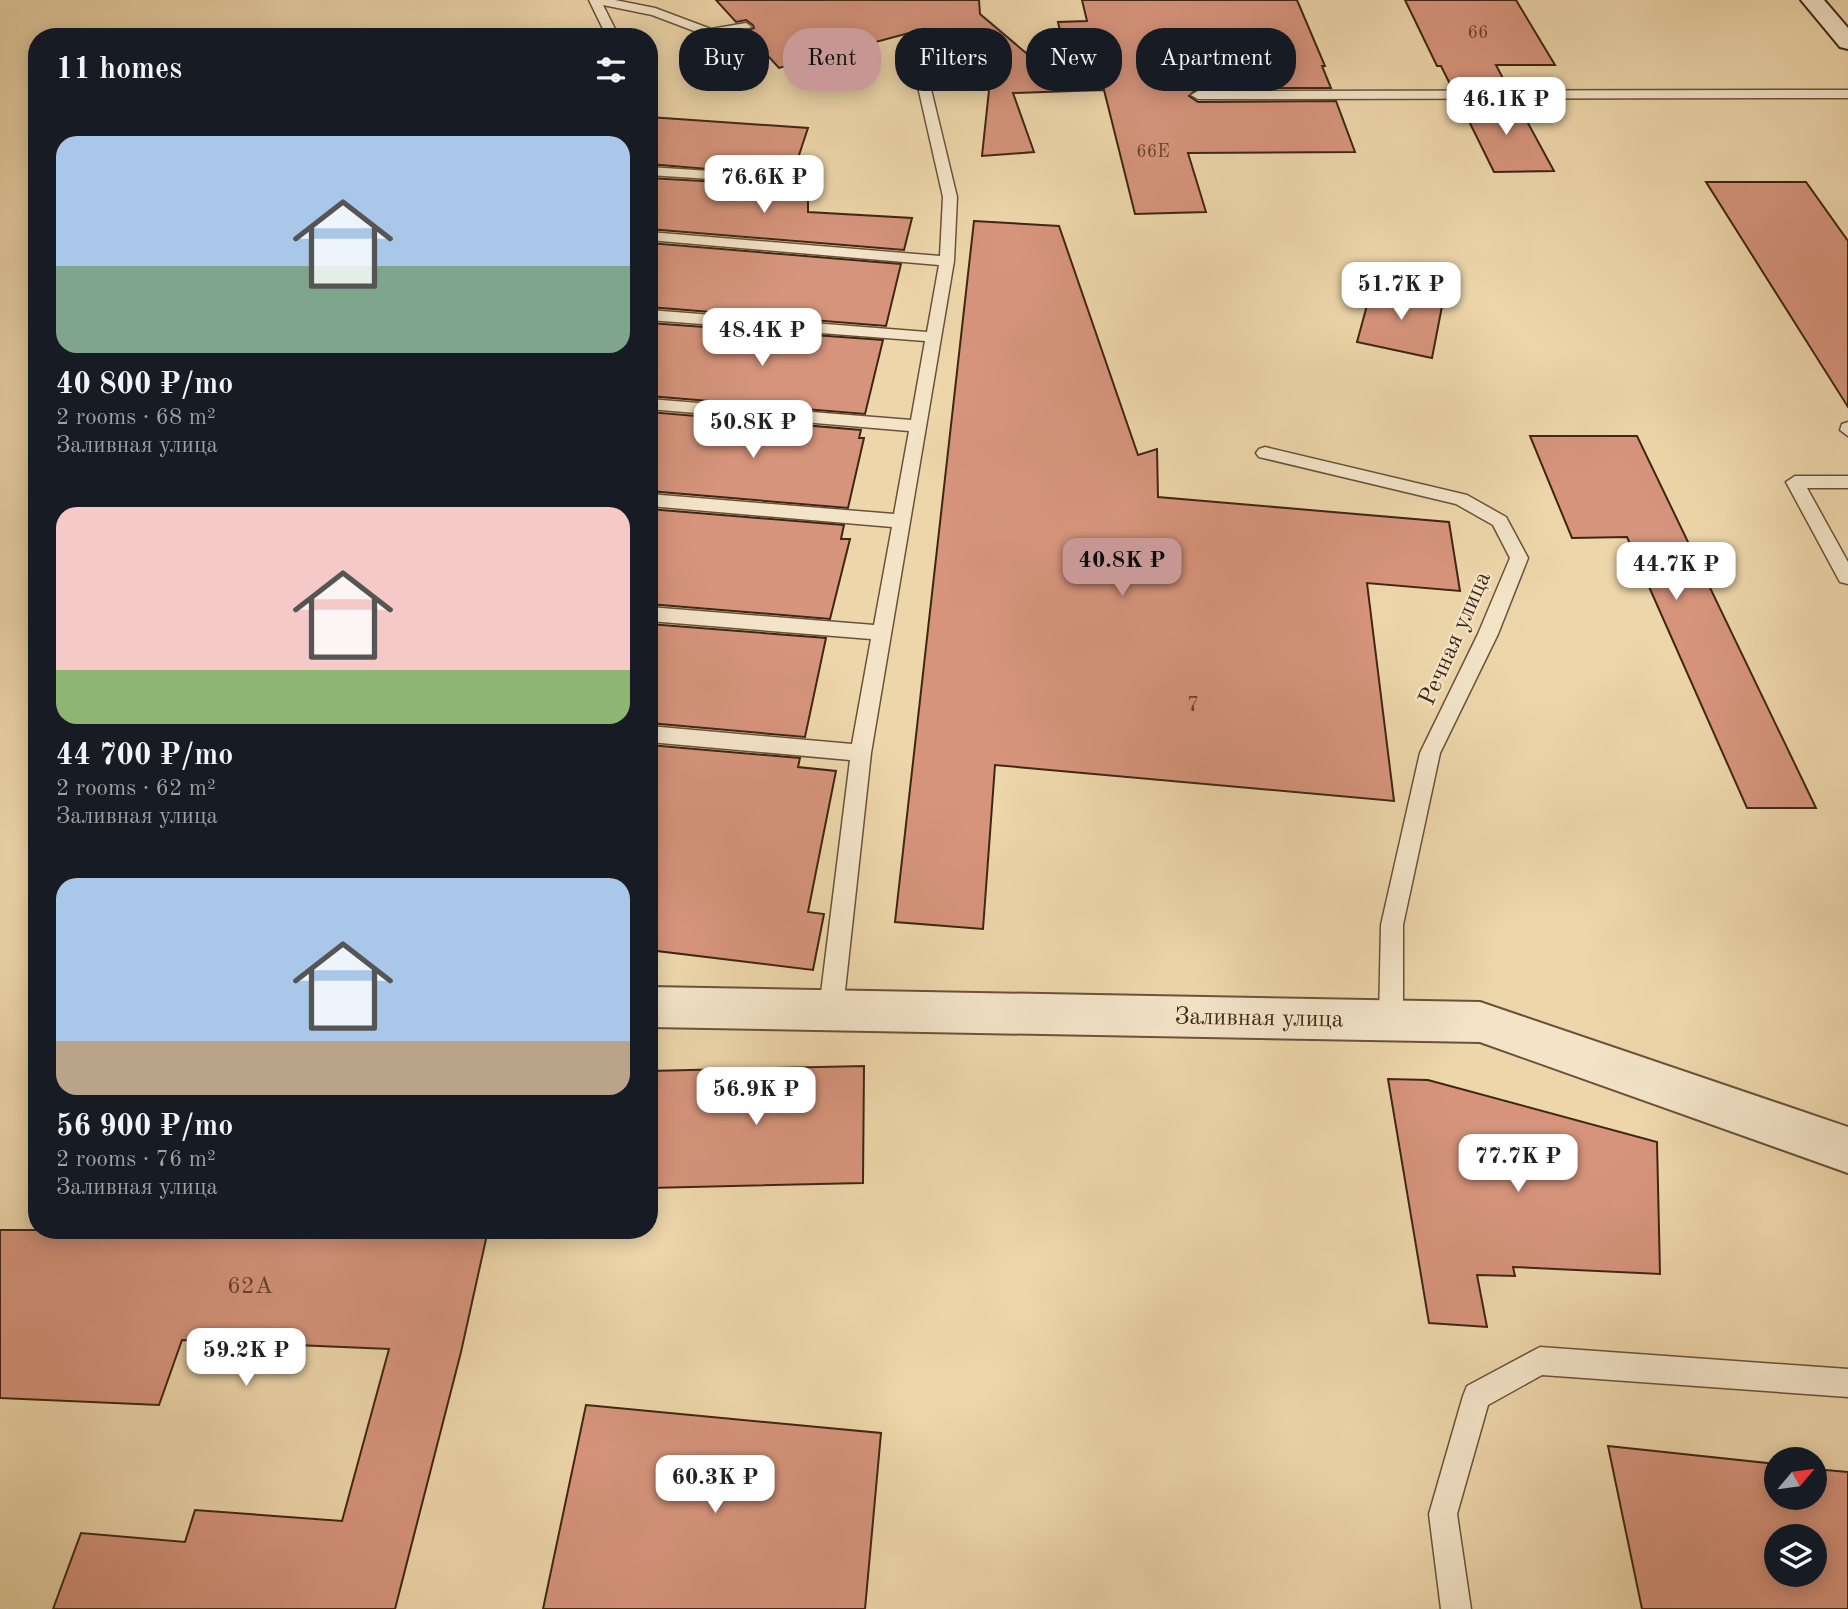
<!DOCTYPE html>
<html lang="en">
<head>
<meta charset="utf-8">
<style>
  body { margin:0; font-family:"Old Standard TT",serif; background:#20242c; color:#f1f3f6; height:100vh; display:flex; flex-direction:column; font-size:26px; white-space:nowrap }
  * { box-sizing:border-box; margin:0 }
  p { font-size:23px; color:#9ea1a6 }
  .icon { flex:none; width:38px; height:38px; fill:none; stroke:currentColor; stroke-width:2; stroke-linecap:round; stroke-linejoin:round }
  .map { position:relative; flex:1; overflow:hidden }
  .panel { position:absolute; left:28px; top:28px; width:630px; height:1211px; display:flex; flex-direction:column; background:#171b24; border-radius:28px; box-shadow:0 4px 18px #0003 }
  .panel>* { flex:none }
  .top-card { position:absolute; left:679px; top:28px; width:665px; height:63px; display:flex; gap:14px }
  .needle { width:46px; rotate:61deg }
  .tools { position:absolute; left:1764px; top:1447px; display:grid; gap:14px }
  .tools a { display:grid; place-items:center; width:63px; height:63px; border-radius:50%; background:#171b24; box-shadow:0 4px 18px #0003; font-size:35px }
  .price { position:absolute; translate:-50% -60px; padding:0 16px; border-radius:14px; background:#fff; color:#222; font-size:23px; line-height:46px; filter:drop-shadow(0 2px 4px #0008) }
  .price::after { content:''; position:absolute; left:50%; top:42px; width:21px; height:16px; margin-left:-10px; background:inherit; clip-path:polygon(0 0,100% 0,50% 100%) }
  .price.on { background:#c59692; color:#111 }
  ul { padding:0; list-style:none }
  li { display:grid; align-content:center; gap:14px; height:371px; padding:0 28px }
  li span { display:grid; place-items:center; height:217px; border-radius:21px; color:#555 }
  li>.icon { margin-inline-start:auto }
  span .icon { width:126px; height:126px; fill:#fffc; stroke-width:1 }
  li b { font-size:30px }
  h2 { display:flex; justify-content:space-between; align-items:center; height:84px; padding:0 28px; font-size:30px }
  .chip { padding:0 24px; border-radius:28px; background:#171b24; box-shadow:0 4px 18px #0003; font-size:24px; line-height:63px }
  .chip.on { background:#c59692; color:#111 }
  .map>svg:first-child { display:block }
  .building { fill:#d6947c; stroke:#3f2614; stroke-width:2; fill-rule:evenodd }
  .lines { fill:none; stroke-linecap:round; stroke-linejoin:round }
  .lane-casing { stroke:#6a523a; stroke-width:3 }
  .street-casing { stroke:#6a523a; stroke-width:4 }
  .secondary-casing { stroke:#3f2614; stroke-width:4 }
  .lane { fill:#f3e4c8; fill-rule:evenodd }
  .street { fill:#f3e4c8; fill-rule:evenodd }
  .secondary { fill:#f3e4c8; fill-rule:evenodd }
  .labels { text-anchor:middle; stroke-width:5; stroke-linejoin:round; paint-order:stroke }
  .far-number-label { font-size:18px; fill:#65422e }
  .number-label { font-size:21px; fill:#65422e }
  .street-label { font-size:24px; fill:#3f2614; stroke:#f3e4c8 }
  .near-number-label { font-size:24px; fill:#65422e }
</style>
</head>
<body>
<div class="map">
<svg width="1848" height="1609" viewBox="0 0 1848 1609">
  <rect width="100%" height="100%" fill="#edd6aa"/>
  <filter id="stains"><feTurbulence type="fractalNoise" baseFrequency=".00286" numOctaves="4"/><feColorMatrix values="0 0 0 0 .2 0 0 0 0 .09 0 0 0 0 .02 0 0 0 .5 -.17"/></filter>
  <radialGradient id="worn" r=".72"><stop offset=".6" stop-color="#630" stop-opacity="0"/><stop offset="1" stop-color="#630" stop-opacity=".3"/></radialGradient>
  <g class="building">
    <polygon points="716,0 979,0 980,14 1071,91 1013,93 1034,152 982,156 989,90 939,81 924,29 779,68 745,31 754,28 753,25 746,20 736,22"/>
    <polygon points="1082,0 1297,0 1325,66 1322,66 1331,88 1198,88 1189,96 1198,102 1336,101 1355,152 1188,153 1206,212 1135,214 1104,90 1073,91 1058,22 1087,21"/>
    <polygon points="1405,0 1516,0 1555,65 1496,65 1508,88 1452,88 1441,66 1437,66"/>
    <polygon points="1459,101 1516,101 1554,171 1494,172"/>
    <polygon points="649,117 808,128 792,176 649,164"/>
    <polygon points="649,178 788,186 786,192 808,194 808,212 912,218 904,250 649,229"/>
    <polygon points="1706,182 1806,182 1848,241 1848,407"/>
    <polygon points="974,221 1059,226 1138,455 1157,449 1158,497 1449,522 1460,591 1367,583 1394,801 995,765 983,929 895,922"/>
    <polygon points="649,243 901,264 886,326 649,307"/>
    <polygon points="1372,287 1443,301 1432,358 1357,342"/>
    <polygon points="649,323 883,340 865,414 649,396"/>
    <polygon points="649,412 861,430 859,438 864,438 848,508 649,491"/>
    <polygon points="1530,436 1637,436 1816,808 1747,808 1627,537 1572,538"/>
    <polygon points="649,509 844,525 841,539 850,539 830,619 649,604"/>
    <polygon points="649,624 826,638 805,737 649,723"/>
    <polygon points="649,745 800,758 798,767 836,771 808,912 824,914 813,970 649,950"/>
    <polygon points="864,1066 863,1183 649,1188 649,1071"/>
    <polygon points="1388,1079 1428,1080 1657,1142 1660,1274 1513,1267 1515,1276 1477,1275 1487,1327 1429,1323"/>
    <polygon points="0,1230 488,1230 461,1352 395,1609 53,1609 81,1533 185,1542 195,1510 342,1521 389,1349 182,1340 159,1405 0,1398"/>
    <polygon points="586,1405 881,1433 865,1609 543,1609"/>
    <path d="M 1608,1446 L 1776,1464 L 1776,1498 L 1815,1498 L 1815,1469 L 1848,1472 L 1848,1609 L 1642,1609 ZM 1776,1536 L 1815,1536 L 1815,1575 L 1776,1575 Z"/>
  </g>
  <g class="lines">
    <defs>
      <g id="lane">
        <polygon points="589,0 615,0 655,8 711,29 746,23 752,27 710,37 652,15 603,5 619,37 607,37"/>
        <polygon points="917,52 923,56 957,197 954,261 871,753 843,1009 839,1017 831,1020 823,1017 819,1009 850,760 649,742 649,726 852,744 871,639 649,621 649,607 874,625 892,527 649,506 649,494 894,514 909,431 649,409 649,399 911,420 925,341 649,320 649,310 927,332 939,265 649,240 649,232 940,256 943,197 911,56"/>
        <polygon points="1848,90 1848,98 1198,99 1191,95 1198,91"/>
        <polygon points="649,167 786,176 793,180 786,184 649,175"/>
        <polygon points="1848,422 1848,436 1840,430 1842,424"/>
        <polygon points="1265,447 1467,495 1506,517 1528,558 1498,634 1440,753 1403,925 1403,1020 1399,1028 1391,1031 1383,1028 1379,1020 1381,925 1420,753 1478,634 1510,558 1493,525 1456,504 1259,457 1256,453 1259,449"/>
        <polygon points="1795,476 1848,476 1848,488 1807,488 1848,562 1848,584 1840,582 1786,482"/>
        <polygon points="1540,1347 1848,1369 1848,1397 1542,1375 1488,1405 1457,1514 1471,1609 1441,1609 1429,1514 1463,1396 1467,1386"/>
      </g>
      <polygon id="street" points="649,987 1480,1002 1848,1127 1848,1173 1480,1042 649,1027"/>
      <polygon id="secondary" points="1801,0 1824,0 1848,28 1848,49 1840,47"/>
    </defs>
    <use href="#lane" class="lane-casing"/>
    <use href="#street" class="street-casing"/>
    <use href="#secondary" class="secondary-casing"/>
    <use href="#lane" class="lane"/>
    <use href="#street" class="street"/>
    <use href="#secondary" class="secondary"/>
  </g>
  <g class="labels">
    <g class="far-number-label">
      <text x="1478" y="38">66</text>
      <text x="1153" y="157">66Е</text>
    </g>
    <g class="number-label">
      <text x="1193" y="711">7</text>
    </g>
    <g class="street-label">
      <text transform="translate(1454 638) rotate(-66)" y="8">Речная улица</text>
      <text transform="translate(1259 1017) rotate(1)" y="8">Заливная улица</text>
    </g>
    <g class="near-number-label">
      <text x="250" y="1293">62А</text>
    </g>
  </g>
  <rect width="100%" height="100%" filter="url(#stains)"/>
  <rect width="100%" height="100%" fill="url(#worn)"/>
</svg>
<div class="tools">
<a><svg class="needle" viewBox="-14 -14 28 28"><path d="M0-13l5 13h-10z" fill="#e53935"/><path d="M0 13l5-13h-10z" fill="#9ea1a6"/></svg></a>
<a><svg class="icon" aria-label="layers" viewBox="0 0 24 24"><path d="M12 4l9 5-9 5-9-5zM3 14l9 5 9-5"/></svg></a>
</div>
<b class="price" style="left:1506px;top:137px">46.1K ₽</b>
<b class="price" style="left:764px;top:215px">76.6K ₽</b>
<b class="price" style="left:1401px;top:322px">51.7K ₽</b>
<b class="price" style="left:762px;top:368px">48.4K ₽</b>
<b class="price" style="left:753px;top:460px">50.8K ₽</b>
<b class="price on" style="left:1122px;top:598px">40.8K ₽</b>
<b class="price" style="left:1676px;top:602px">44.7K ₽</b>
<b class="price" style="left:756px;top:1127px">56.9K ₽</b>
<b class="price" style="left:1518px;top:1194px">77.7K ₽</b>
<b class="price" style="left:246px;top:1388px">59.2K ₽</b>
<b class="price" style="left:715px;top:1515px">60.3K ₽</b>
<div class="top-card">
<a class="chip">Buy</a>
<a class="chip on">Rent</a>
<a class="chip">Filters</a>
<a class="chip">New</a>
<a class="chip">Apartment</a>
</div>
<section class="panel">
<h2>11 homes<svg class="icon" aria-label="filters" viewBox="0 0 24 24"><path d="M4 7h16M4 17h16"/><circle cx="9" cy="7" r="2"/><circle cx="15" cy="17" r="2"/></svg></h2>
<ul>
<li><span style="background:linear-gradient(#a9c7e8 60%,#7fa58c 0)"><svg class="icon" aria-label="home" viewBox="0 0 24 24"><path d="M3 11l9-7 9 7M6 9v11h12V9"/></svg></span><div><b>40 800 ₽/mo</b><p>2 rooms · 68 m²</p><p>Заливная улица</p></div></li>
<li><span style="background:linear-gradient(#f6c9c9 75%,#8fb573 0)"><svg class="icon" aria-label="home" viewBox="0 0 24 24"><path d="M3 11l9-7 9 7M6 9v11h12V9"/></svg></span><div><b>44 700 ₽/mo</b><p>2 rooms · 62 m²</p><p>Заливная улица</p></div></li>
<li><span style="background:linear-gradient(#a9c7e8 75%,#b9a48a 0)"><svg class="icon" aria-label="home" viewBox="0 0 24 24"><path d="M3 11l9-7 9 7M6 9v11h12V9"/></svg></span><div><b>56 900 ₽/mo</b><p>2 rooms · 76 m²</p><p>Заливная улица</p></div></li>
</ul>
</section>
</div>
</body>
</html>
